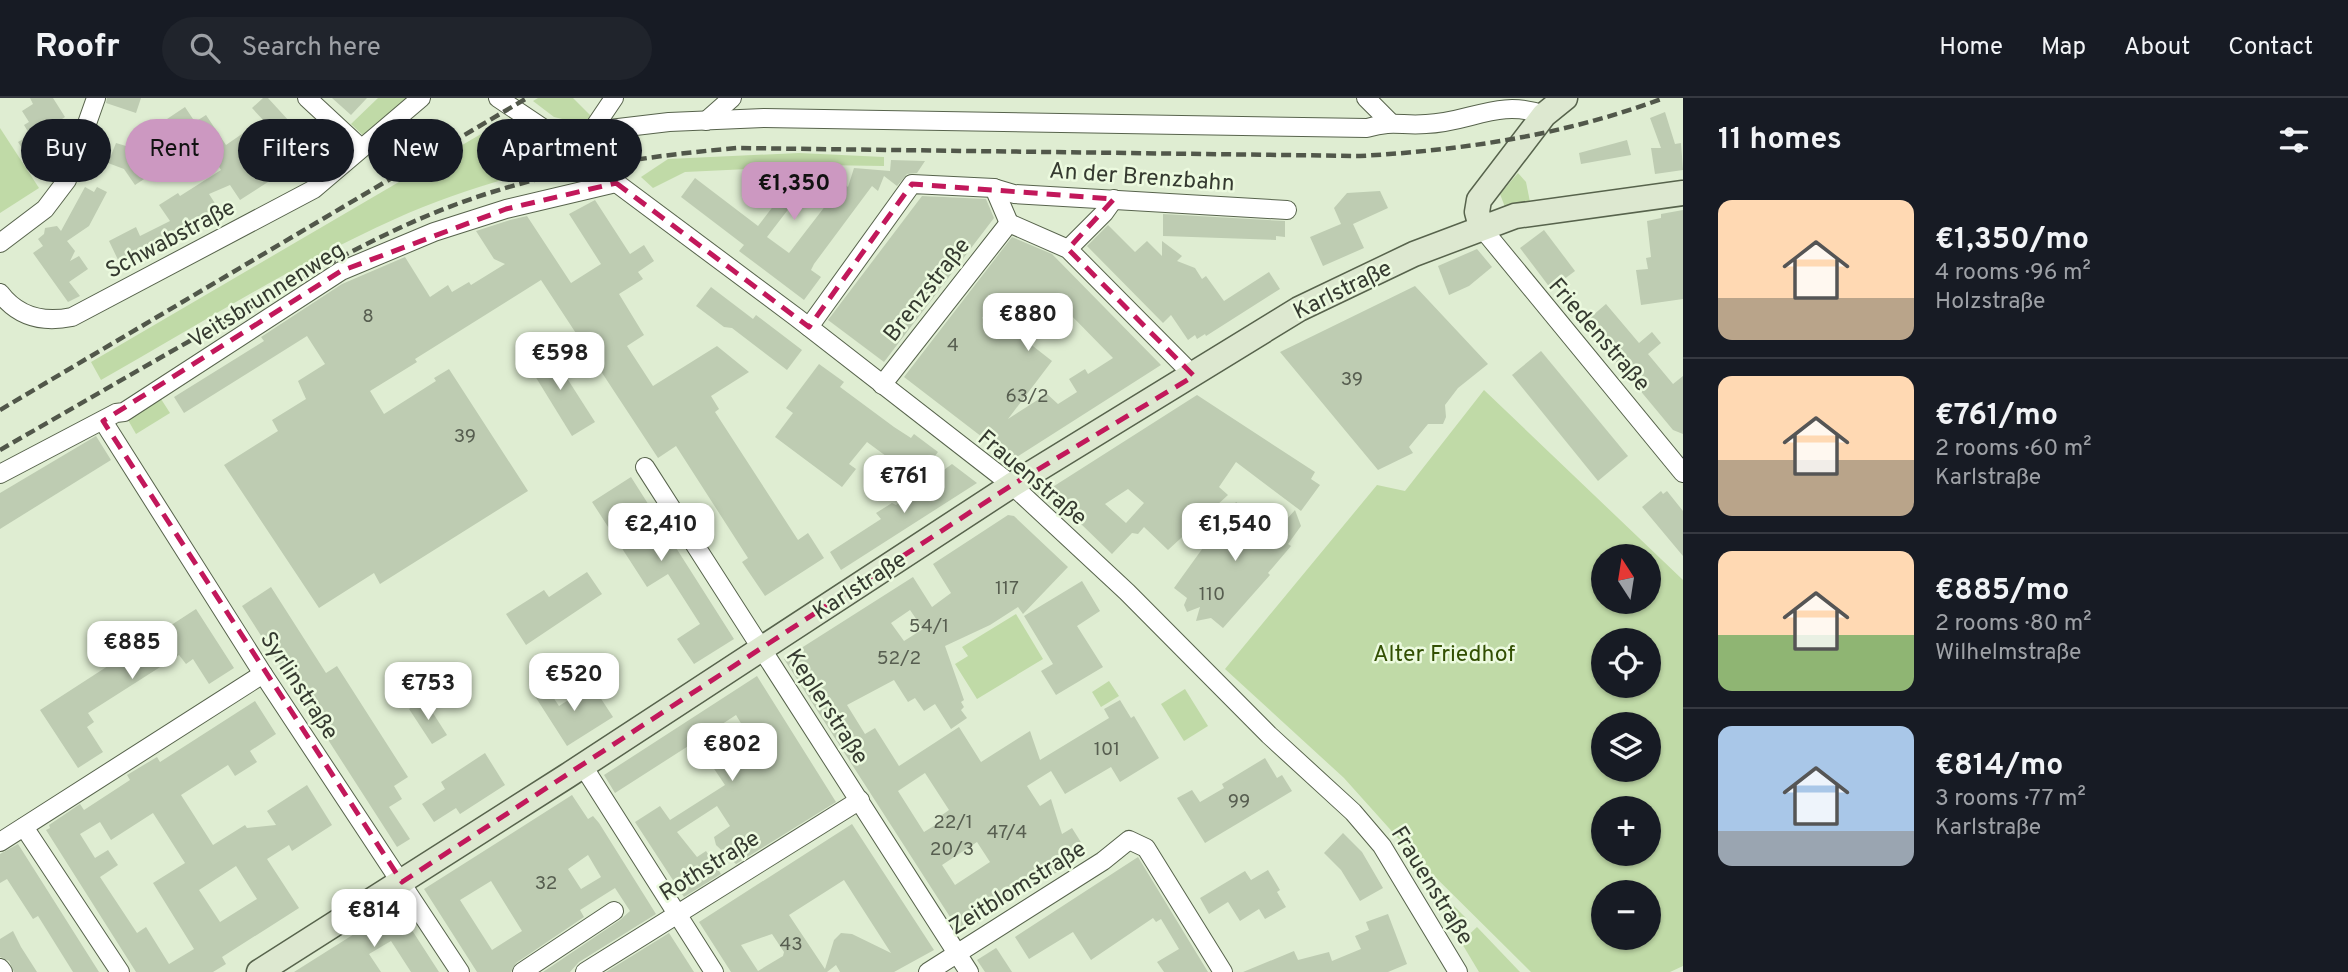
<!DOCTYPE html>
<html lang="en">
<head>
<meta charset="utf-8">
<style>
  body { margin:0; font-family:Overpass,sans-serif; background:#20242c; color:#f1f3f6; height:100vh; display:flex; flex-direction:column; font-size:26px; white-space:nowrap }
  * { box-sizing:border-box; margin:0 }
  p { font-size:23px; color:#9ea1a6 }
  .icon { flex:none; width:38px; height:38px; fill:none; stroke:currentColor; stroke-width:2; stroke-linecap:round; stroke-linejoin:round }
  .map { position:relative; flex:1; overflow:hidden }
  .side { display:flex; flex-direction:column; background:#171b24; width:665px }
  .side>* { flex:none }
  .guide { position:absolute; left:21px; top:21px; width:665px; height:63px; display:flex; gap:14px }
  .needle { width:46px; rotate:348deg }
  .tools { position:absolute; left:1591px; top:446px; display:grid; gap:14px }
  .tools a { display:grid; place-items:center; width:70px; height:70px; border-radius:50%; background:#171b24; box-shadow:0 2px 5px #0004; font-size:35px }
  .price { position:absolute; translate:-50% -60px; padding:0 16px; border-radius:14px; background:#fff; color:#222; font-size:23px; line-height:46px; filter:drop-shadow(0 2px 4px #0008) }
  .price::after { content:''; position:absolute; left:50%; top:42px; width:21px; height:16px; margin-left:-10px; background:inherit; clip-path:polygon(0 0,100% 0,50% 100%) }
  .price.current { background:#cc98c1; color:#111 }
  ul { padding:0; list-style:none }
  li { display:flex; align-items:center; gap:21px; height:175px; padding:0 35px }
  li+li { border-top:2px solid #363941 }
  li span { display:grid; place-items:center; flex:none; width:196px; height:140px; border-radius:14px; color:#555 }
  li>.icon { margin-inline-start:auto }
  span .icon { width:84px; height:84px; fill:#fffc; stroke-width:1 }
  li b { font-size:30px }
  h2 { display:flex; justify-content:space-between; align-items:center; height:84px; padding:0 35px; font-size:30px }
  .chip { padding:0 24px; border-radius:32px; background:#171b24; box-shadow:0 2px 5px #0004; font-size:24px; line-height:63px }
  .chip.current { background:#cc98c1; color:#111 }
  header { display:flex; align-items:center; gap:42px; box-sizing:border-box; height:98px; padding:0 35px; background:#171b24; border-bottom:2px solid #363941 }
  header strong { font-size:33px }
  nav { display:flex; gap:38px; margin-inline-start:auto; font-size:24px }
  .search { width:490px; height:63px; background:#20242c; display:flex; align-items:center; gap:18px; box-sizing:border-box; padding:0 24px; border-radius:38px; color:#9ea1a6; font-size:26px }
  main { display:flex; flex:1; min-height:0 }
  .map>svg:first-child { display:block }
  .green { fill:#c0daa7; fill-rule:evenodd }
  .building { fill:#beccb2; fill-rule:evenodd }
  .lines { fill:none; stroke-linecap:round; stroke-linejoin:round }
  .street-casing { stroke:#57634c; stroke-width:20 }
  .secondary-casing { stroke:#57634c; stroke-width:27 }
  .street { stroke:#fff; stroke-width:18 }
  .secondary { stroke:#dde8d0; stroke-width:24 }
  .rail { stroke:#51574a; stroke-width:4.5; stroke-dasharray:10 5; stroke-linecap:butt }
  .street-bridge-casing { stroke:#57634c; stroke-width:20; stroke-linecap:butt }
  .street-bridge { stroke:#fff; stroke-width:18 }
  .marked { fill:none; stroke:#c2185b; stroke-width:5; stroke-dasharray:14 9; stroke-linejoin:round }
  .labels { text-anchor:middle; stroke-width:5; stroke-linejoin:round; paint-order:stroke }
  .number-label { font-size:19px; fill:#575e50 }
  .street-label { font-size:23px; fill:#353a30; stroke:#ecfadf }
  .park-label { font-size:23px; fill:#324f02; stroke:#ecfadf }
</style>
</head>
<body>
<header>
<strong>Roofr</strong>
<div class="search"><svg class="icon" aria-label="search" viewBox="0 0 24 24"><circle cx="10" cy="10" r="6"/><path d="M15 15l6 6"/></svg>Search here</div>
<nav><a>Home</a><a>Map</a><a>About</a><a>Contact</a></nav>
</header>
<main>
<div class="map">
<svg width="1683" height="874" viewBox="0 0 1683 874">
  <rect width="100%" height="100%" fill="#dfedd2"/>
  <g class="green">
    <polygon points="378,0 411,0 364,38 351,26"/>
    <polygon points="538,0 573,0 592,19 587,27 554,19 533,3"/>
    <path d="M 505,22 L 561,65 C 504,81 448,97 395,121 C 293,167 198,227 101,282 L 91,264 Z"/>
    <polygon points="0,30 39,90 0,115"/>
    <polygon points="799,55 884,59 884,68 818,67 815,76 790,69 685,74 653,90 641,79 668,61"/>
    <polygon points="1518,75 1526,84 1530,104 1505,109 1500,96"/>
    <path d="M 1484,292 L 1683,482 L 1683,868 L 1670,874 L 1531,874 L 1414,758 L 1344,680 L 1225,571 L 1377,387 L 1405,393 ZM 1603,458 L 1648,458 L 1648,504 L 1603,504 ZM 1603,542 L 1648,542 L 1648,588 L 1603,588 ZM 1603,626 L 1648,626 L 1648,672 L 1603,672 ZM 1603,710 L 1648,710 L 1648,756 L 1603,756 ZM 1603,794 L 1648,794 L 1648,840 L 1603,840 Z"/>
    <polygon points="161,301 170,315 136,336 128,322"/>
    <polygon points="1016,516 1043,561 977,601 955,566 968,558 962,549"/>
    <polygon points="1109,583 1119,598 1101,609 1092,594"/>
    <polygon points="1185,591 1208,628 1184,643 1161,606"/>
    <polygon points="1424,778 1468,822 1455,834 1422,781"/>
    <polygon points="1477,829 1520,874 1479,874 1461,844"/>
  </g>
  <g class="building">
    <polygon points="30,0 53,0 65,19 44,33 50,43 27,58 18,44 30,37 24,27 29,24 22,13 33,6"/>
    <polygon points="107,0 141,0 136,15 106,5"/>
    <polygon points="263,0 268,0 301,36 313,25 327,40 302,64 252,10"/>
    <polygon points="332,0 367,0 351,17"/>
    <polygon points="185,9 195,24 206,17 226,47 252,29 282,75 240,102 230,87 209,96 218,110 197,127 194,122 187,124 138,157 137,164 129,161 120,166 109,143 136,129 140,138 170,123 159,107 178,95 180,98 221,72 203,42 189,52 187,48 184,50 171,30 167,21"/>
    <polygon points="1665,14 1675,46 1681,45 1683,72 1655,76 1651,50 1661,50 1650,20"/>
    <polygon points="138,40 161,70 135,87 124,71 108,65 116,45 126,48"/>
    <polygon points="1627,42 1631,57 1581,66 1579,55"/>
    <polygon points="891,62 925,63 917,75 907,76 897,88 884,78 878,93 872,88 814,166 811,172 821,179 804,202 739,153 744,147 681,99 695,80 758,128 788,89 775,80 781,71 795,71 810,83 767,139 789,155 843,85 848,89 854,70 890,73"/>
    <polygon points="85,89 94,94 97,89 107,94 89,128 67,143 75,153 70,163 79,158 88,171 69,184 80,198 68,204 33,155 43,148 38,141 44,136 45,130 57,128 61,133"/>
    <polygon points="1380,93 1388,110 1353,126 1364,150 1323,168 1310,139 1341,126 1334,110 1347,95"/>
    <polygon points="922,98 986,101 994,120 884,264 828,222"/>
    <polygon points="595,102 630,156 644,147 654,163 638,174 643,181 619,196 644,237 627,248 653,288 717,248 749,274 711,298 719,311 715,314 798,442 808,435 824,460 765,498 742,464 748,460 676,348 658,360 541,182 415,261 417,264 370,293 384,316 436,283 434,280 449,271 528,393 380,486 374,475 319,510 224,367 278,333 272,322 306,301 298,283 325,266 307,238 184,315 174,299 264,243 261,239 342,186 405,159 430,199 448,187 452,194 469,184 471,187 505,166 494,161 476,133 510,122 527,118 571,185 601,166 569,116"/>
    <polygon points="1683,112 1683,201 1641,207 1636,172 1648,171 1646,160 1651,159 1647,123 1661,120 1661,116"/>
    <polygon points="1163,116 1285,123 1285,139 1276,138 1276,142 1163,138"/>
    <polygon points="1108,127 1135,154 1147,143 1162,158 1162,143 1182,158 1177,163 1195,170 1202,181 1206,178 1224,203 1269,174 1280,191 1206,238 1205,236 1197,241 1195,237 1188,242 1171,217 1163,225 1087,148"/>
    <polygon points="1544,132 1575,173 1551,191 1520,150"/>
    <path d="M 1012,139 L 1052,156 L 1161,267 L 1012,362 L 904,279 ZM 996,202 L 1016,218 L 1000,234 L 982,220 ZM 1064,210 L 1113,260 L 1088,276 L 1085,271 L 1069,281 L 1077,294 L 1058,306 L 1047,296 L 1008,321 L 1052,263 L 1029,245 Z"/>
    <polygon points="1477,151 1492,169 1469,188 1449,197 1438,168"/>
    <polygon points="1415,188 1488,266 1458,290 1445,307 1446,319 1443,326 1428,326 1409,349 1413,355 1378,372 1280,254"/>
    <polygon points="711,189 753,221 756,217 802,252 787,272 732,230 724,229 696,208"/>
    <polygon points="1606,206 1639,245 1652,234 1661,245 1648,256 1673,286 1683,278 1683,336 1673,332 1584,225"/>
    <polygon points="547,249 595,324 572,338 527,265 527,261"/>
    <polygon points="1541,253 1628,358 1598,383 1512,277"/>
    <polygon points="819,266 844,284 840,289 894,329 911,340 914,336 938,354 917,381 867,344 849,366 856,371 842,389 775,339 793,315 786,310"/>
    <path d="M 1197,297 L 1315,374 L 1311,381 L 1320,387 L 1301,413 L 1236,364 L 1219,389 L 1228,397 L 1168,452 L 1144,429 L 1138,436 L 1132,435 L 1112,456 L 1050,396 L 1051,390 ZM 1128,391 L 1144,405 L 1126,425 L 1105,406 Z"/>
    <polygon points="96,338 111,362 0,431 0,395"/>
    <polygon points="952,366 977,385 841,472 830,454 881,421 876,415 892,405 896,407"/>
    <polygon points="631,379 734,541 694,566 677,541 700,526 668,476 647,489 592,404"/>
    <polygon points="1661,393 1663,396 1667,393 1683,413 1683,458 1642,409"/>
    <polygon points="1236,404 1246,411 1250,406 1279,430 1295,412 1301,428 1288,446 1291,448 1268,475 1270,477 1223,530 1211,520 1196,523 1200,509 1187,514 1184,507 1187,500 1174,490"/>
    <path d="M 1008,417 L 1014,418 L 1068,469 L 1023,516 L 1018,509 L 990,527 L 945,548 L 964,602 L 961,604 L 964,609 L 961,612 L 967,620 L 951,631 L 935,606 L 924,613 L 915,600 L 908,604 L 894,582 L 847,607 L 865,636 L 875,630 L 899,668 L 959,629 L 981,664 L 1030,633 L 1040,662 L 1109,620 L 1104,611 L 1120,602 L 1131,620 L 1134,618 L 1159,660 L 1120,684 L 1111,669 L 1065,696 L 1051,673 L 1027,688 L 1040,708 L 1051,701 L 1062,736 L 1072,730 L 1084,749 L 1072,756 L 1076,762 L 997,812 L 986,796 L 969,807 L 979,824 L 961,836 L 784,561 L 913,479 L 932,509 L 951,495 L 933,466 ZM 910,512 L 923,531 L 904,543 L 891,525 ZM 925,675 L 949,712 L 942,717 L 945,721 L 924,734 L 898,693 ZM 977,744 L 990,764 L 955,787 L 942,767 Z"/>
    <polygon points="587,474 602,496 526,547 506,516 544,492 549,499"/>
    <polygon points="1082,483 1100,513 1077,528 1103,569 1056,597 1041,573 1053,566 1024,518"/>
    <polygon points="271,489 326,575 337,568 408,679 394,688 402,701 389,709 410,741 397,749 242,508"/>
    <polygon points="196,511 234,570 209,586 193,561 186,566 179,557 88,615 94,624 87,629 103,654 78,670 40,612"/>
    <path d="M 757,578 L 836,704 L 736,766 L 716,747 L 714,739 L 730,728 L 717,708 L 677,734 L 697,759 L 706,753 L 721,776 L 684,799 L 635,724 L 660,708 L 670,722 L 725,687 L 702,653 L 693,645 L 615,695 L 604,677 ZM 736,617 L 748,637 L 727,652 L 713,632 Z"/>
    <polygon points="543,584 559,608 592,587 613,619 567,648 531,592"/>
    <polygon points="424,601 447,637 432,646 409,611"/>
    <path d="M 255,603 L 276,636 L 250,653 L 257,664 L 235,678 L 228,667 L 181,697 L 213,747 L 245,727 L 247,730 L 276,727 L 267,713 L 307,687 L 332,727 L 292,753 L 289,747 L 267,761 L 299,810 L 222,859 L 226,866 L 213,874 L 136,874 L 46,732 L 50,730 L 49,727 L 80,706 L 84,712 L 130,682 L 127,677 L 157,659 L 160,664 ZM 153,715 L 185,765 L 153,785 L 194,851 L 169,866 L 146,829 L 137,835 L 100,779 L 118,767 L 108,752 L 95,760 L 80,736 L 100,724 L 111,742 ZM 236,768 L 257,801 L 220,824 L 199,792 Z"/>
    <polygon points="485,655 505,687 460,716 456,710 434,724 422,706 445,691 441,684"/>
    <polygon points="1265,660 1277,680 1282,677 1292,693 1205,745 1177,700 1192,692 1200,704 1224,690 1222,686"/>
    <path d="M 572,697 L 588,721 L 593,718 L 599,725 L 656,816 L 579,864 L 570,874 L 543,874 L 620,822 L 630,813 L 615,790 L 580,812 L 584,819 L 516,865 L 511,874 L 477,874 L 424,791 ZM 588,757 L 601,779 L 581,791 L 568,771 ZM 491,783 L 522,833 L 492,852 L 460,802 Z"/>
    <path d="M 852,726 L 934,852 L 894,874 L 840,874 L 836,867 L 827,874 L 731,874 L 699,824 ZM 844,782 L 891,855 L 852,836 L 841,835 L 834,842 L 825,871 L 789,817 ZM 772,836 L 784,854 L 783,858 L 758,873 L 741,847 Z"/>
    <polygon points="1343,735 1362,754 1383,790 1360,803 1341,772 1324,755"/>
    <polygon points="18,746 44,787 99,874 73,874 38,818 33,821 7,781 0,785 0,756"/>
    <polygon points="1138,759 1208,874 1164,874 1157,864 1179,851 1161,821 1156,824 1153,820 1091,862 1073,834 1029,861 1015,839"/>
    <polygon points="1268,772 1280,792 1277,794 1286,809 1265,821 1259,811 1240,823 1228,804 1209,816 1200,800 1245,773 1251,782"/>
    <polygon points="397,809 439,874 411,874 391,843 369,856 381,874 294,874"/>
    <polygon points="1388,816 1407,866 1388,874 1243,874 1294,853 1298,862 1329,854 1332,863 1361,851 1355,838 1369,832 1366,824"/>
    <polygon points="13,833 21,849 37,874 14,874 9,863 0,859 0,841"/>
    <polygon points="669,835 694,874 606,874"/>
    <polygon points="996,850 997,851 1012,874 985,874 977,862"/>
  </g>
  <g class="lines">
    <defs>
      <g id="street">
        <polyline points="307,0 361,50"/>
        <polyline points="498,0 583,57"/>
        <polyline points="1366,0 1389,23"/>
        <polyline points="706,23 732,0"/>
        <path d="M 593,33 L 669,24 L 764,20 L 1367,30 C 1393,22 1401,28 1426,26 C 1469,25 1499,0 1544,17"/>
        <polyline points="589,37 614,0"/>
        <polyline points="603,75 796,219 1012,387 1127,494 1269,637 1353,714 1382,748 1458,874"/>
        <polyline points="994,90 1014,96 1287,112"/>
        <polyline points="1009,125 1068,151 1194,278"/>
        <polyline points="1481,129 1683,375"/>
        <polyline points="0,145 45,111 67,82 96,0"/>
        <polyline points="1068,151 1104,115 1114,101"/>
        <path d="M 0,195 C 18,219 43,225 72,219 L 314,91 L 421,0"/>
        <polyline points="809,229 912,86 994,90 1009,125"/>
        <polyline points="882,287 1009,125"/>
        <polyline points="103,323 263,576 460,874"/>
        <polyline points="645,369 969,874"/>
        <polyline points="0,376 116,315 124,314 341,173 434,134 506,111 616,85"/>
        <polyline points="583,668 714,874"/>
        <polyline points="24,729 120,874"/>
        <polyline points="0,744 263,576"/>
        <polyline points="0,870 3,874"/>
        <polyline points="522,874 614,813"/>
        <polyline points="585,874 860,702"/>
        <polyline points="928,874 1103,763 1129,742 1146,750 1223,874"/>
      </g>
      <g id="secondary">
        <polyline points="1481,129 1477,114 1479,102 1544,17 1565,0"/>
        <polyline points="259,874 567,678 1012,387 1299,211 1414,156 1515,118 1683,95"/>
      </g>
    </defs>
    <use href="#street" class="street-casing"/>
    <use href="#secondary" class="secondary-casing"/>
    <use href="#street" class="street"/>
    <use href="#secondary" class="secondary"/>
    <g class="rail">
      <polyline points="0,312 527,0"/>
      <path d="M 0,352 C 87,302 174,251 263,202 C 326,167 389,131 457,106 C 546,73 643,58 737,50 L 1360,58 C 1465,52 1565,37 1664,0"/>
    </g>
    <defs>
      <polyline id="street-bridge" points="583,57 603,75"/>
    </defs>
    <use href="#street-bridge" class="street-bridge-casing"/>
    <use href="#street-bridge" class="street-bridge"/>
  </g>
  <path class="marked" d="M 616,85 L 809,229 L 912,86 L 1114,101 L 1068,151 L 1194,278 L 1012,387 L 402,784 L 103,323 L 341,173 L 506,111 Z"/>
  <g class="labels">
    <g class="number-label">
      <text x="368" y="224">8</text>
      <text x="953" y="253">4</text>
      <text x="1352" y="287">39</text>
      <text x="1027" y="304">63/2</text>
      <text x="465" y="344">39</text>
      <text x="1007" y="496">117</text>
      <text x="1212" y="502">110</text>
      <text x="929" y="534">54/1</text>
      <text x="899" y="566">52/2</text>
      <text x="1107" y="657">101</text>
      <text x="1239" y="709">99</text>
      <text x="953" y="730">22/1</text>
      <text x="1007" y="740">47/4</text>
      <text x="952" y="757">20/3</text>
      <text x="546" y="791">32</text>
      <text x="791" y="852">43</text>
    </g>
    <g class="street-label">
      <text transform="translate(1142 78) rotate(4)" y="8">An der Brenzbahn</text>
      <text transform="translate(170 140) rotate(-28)" y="8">Schwabstraße</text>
      <text transform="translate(926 191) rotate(-52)" y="8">Brenzstraße</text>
      <text transform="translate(1342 191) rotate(-26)" y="8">Karlstraße</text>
      <text transform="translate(266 196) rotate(-32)" y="8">Veitsbrunnenweg</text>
      <text transform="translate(1600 236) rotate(49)" y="8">Friedenstraße</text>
      <text transform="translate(1033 379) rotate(40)" y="8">Frauenstraße</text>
      <text transform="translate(859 487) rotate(-33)" y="8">Karlstraße</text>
      <text transform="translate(300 587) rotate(57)" y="8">Syrlinstraße</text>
      <text transform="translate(828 608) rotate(57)" y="8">Keplerstraße</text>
      <text transform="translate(709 767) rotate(-32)" y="8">Rothstraße</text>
      <text transform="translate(1433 787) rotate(58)" y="8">Frauenstraße</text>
      <text transform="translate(1017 789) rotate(-32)" y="8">Zeitblomstraße</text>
    </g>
    <g class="park-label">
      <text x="1444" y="563">Alter Friedhof</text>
    </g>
  </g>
</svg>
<div class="tools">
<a><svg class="needle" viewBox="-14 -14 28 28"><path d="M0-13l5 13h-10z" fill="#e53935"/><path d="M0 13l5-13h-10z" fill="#9ea1a6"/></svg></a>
<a><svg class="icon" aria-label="locate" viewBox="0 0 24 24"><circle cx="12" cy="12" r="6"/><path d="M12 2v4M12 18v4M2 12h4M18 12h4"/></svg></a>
<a><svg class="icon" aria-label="layers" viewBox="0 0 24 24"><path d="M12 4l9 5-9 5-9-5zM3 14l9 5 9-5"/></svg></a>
<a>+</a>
<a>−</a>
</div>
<b class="price current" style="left:794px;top:124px">€1,350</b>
<b class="price" style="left:1028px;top:255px">€880</b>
<b class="price" style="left:560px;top:294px">€598</b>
<b class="price" style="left:904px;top:417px">€761</b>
<b class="price" style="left:661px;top:465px">€2,410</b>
<b class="price" style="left:1235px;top:465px">€1,540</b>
<b class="price" style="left:132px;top:583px">€885</b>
<b class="price" style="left:574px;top:615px">€520</b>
<b class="price" style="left:428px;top:624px">€753</b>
<b class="price" style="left:732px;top:685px">€802</b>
<b class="price" style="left:374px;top:851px">€814</b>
<div class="guide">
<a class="chip">Buy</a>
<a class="chip current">Rent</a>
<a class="chip">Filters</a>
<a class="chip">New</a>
<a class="chip">Apartment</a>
</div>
</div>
<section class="side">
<h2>11 homes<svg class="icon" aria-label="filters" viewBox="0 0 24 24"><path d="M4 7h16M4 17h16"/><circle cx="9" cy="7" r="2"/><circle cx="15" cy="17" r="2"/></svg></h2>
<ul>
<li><span style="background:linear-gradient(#ffd9b3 70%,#b9a48a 0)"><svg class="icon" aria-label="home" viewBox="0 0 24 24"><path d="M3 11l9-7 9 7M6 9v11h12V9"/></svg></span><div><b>€1,350/mo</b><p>4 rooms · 96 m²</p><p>Holzstraße</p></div></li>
<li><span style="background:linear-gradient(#ffd9b3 60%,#b9a48a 0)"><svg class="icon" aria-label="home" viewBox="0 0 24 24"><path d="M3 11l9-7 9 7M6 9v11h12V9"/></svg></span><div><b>€761/mo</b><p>2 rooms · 60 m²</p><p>Karlstraße</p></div></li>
<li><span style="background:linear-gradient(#ffd9b3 60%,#8fb573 0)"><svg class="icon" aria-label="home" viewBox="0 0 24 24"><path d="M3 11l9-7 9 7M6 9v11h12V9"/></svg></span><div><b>€885/mo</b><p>2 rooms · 80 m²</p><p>Wilhelmstraße</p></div></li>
<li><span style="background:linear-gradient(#a9c7e8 75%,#9aa5b1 0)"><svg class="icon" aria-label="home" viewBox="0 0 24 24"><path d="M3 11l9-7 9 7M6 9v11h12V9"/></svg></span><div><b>€814/mo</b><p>3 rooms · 77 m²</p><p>Karlstraße</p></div></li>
</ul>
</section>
</main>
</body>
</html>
